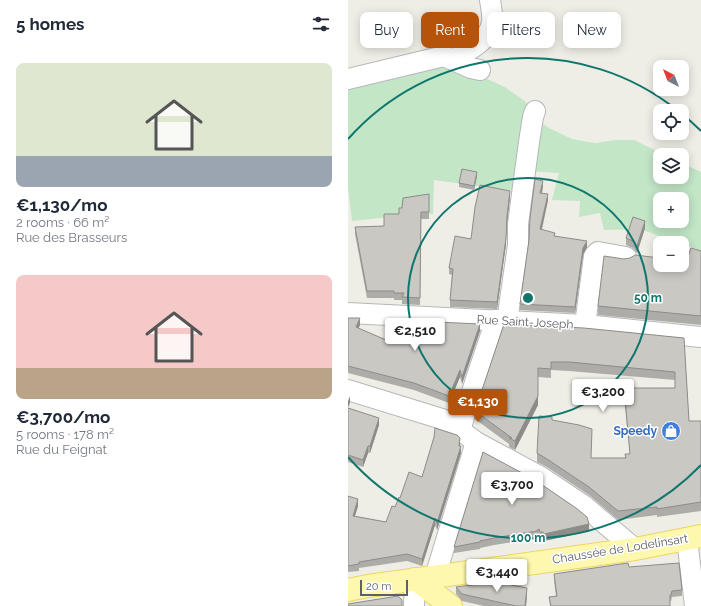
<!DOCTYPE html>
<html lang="en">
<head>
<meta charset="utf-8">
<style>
  body { margin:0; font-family:Raleway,sans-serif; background:#f2f2f3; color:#1f2937; height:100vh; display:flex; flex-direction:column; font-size:15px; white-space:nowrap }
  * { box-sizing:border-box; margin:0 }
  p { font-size:13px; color:#747a83 }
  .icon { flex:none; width:22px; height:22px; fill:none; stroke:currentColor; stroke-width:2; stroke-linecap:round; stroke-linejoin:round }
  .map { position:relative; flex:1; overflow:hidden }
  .drawer { display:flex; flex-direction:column; background:#fff; width:348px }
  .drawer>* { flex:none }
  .guide { position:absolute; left:12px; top:12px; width:281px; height:36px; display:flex; gap:8px }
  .needle { width:26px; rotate:318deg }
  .buttons { position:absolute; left:305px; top:60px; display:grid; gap:8px }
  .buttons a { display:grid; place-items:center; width:36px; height:36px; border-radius:8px; background:#fff; box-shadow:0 2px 10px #0003; font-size:20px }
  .scale { position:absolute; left:12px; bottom:10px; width:48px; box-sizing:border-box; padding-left:4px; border:2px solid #5d6066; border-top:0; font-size:11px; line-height:14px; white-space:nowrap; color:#5d6066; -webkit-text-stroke:3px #fff; paint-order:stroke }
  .price { position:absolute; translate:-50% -34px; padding:0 9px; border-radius:4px; background:#fff; color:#222; font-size:13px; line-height:26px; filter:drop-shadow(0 1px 2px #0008) }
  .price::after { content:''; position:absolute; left:50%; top:24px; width:12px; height:9px; margin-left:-6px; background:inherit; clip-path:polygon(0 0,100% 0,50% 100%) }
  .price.on { background:#b45309; color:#fff }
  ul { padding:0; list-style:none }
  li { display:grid; align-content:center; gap:8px; height:212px; padding:0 16px }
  li span { display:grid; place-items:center; height:124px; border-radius:8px; color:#555 }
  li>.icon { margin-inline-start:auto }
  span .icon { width:72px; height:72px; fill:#fffc; stroke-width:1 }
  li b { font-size:17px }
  h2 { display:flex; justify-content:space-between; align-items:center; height:48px; padding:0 16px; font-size:17px }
  .chip { padding:0 14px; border-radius:8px; background:#fff; box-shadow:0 2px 10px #0003; font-size:14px; line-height:36px }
  .chip.on { background:#b45309; color:#fff }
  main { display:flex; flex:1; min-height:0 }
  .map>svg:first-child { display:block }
  .green { fill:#c3e6c7; fill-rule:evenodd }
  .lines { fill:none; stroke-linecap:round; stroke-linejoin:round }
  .minor-casing { stroke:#b6b7bc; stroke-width:22 }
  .major-casing { stroke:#edd560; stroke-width:24 }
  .minor { stroke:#fff; stroke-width:20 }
  .major { stroke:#fdf8ad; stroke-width:22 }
  .wall { fill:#aeaca8 }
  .shaded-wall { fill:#8d8c88 }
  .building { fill:#cac8c3; stroke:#8d8c88 }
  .ring { fill:none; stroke:#0f766e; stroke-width:2 }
  .labels { text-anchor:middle; stroke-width:3; stroke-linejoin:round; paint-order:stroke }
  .street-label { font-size:12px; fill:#5d6066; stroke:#fff }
  .shop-label { font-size:12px; font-weight:bold; fill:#366cbe; stroke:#fff; text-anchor:end }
  .centre { fill:#0f766e; stroke:#fff; stroke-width:2 }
  .ring-label { font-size:12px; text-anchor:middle; font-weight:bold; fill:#0f766e; stroke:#fff; stroke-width:3; stroke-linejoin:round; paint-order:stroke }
</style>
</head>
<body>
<main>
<section class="drawer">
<h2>5 homes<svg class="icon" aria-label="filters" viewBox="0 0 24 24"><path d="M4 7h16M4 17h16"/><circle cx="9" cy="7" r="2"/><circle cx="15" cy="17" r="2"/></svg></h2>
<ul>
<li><span style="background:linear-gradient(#dfe7d0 75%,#9aa5b1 0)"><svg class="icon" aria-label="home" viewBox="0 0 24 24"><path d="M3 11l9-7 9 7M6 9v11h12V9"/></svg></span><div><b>€1,130/mo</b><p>2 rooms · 66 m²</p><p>Rue des Brasseurs</p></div></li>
<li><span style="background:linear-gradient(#f6c9c9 75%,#b9a48a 0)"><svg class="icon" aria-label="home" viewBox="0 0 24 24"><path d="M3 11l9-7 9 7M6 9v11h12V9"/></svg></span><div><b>€3,700/mo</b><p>5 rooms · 178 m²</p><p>Rue du Feignat</p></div></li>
</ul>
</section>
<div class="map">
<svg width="353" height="606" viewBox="0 0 353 606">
  <rect width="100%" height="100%" fill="#efeee6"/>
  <path class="green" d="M 90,57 L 157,87 L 178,102 L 180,119 L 185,117 L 201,128 L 224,139 L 247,143 L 268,140 L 286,140 L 317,155 L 312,155 L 312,177 L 334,177 L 334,163 L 353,172 L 353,251 L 334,244 L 334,243 L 330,243 L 292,229 L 256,230 L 252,213 L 231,217 L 232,201 L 204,200 L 211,173 L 177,171 L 166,191 L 86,180 L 85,214 L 33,218 L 4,221 L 0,188 L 0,82 ZM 312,199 L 334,199 L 334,221 L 312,221 Z"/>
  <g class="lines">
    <defs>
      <g id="minor">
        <path d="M 105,60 C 120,50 141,42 144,22 C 145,15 143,7 142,0"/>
        <polyline points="0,79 96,56 123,68 132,70"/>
        <polyline points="0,313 237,325 353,337"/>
        <polyline points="159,321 170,245 170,224 181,142 185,117 187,111"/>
        <polyline points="237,325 246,256 250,252 278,257"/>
        <polyline points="0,390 94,419 112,430 128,442 193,477 235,505 287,549"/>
        <polyline points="112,430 129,376 148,320"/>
        <polyline points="339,539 347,606"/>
        <polyline points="87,577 128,442"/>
        <polyline points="66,606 67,579"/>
      </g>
      <g id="major">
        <polyline points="67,579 103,606"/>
        <polyline points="0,590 20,586 287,549 353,536"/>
      </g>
    </defs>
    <use href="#minor" class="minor-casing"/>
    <use href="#major" class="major-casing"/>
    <use href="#minor" class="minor"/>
    <use href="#major" class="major"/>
  </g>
  <g class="wall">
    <polygon points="129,176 126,190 111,187 111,183"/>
    <polygon points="195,187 194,193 200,200 194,230 207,237 239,247 235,255 227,313 172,310 172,304 181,240"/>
    <polygon points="81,194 81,219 73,219 72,305 54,304 54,300 46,300 46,298 19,298 7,234 7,227 36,226 51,214 51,208 54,208"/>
    <polygon points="162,197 159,223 158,244 149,309 102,307 102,300 104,275 101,274 101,268 123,239"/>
    <polygon points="297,228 289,253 285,248 278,245 278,238"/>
    <polygon points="353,251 353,325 250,315 250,306 276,259 338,262"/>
    <polygon points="0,318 12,325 10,328 38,340 132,331 114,384 112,377 101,403 66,390 0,373"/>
    <polygon points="156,324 336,338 341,421 353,421 353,511 309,517 309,515 270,520 241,495 199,467 189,462 189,453 204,420 243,458 277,458 277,454 282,454 276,397 276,388 327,388 327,380 221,371 203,370 203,378 190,377 190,405 167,450 161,447 161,444 127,419 127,411"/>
    <polygon points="0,408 31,425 22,453 20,453 15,467 0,462"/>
    <polygon points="112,446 113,453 89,530 87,525 74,566 59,561 11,568 11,571 0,572 0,496 10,506 7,516 38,522 52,498 74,477"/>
    <polygon points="135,452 241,531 196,541 195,539 192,539 191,536 189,536 189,538 146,545 132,548 132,549 106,553 106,547"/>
    <polygon points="281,567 334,590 334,596 324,597 323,601 322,601 322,606 202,606 201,597 208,596 206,581 206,574"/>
    <polygon points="164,585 179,595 178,606 136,606 114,601 108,594 108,587"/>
  </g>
  <g class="shaded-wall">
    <polygon points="129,172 129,176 126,190 126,186"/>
    <polygon points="195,181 195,187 192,199 192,193"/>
    <polygon points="162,191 162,197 159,223 159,216"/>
    <polygon points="200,194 200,200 192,236 192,229"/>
    <polygon points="297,221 297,228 289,253 289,246"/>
    <polygon points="158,238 158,244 149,309 149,302"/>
    <polygon points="239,241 239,247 235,255 227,313 227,307 235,248"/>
    <polygon points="12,318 12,325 8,334 8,327"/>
    <polygon points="132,324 132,331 114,384 114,377"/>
    <polygon points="190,368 190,405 167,450 167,441"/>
    <polygon points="112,370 112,377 101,403 101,396"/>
    <polygon points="2,396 2,403 0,408 0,401"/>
    <polygon points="31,418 31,425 22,453 22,446"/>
    <polygon points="112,438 112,450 113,446 113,453 89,530 89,523"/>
    <polygon points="20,446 20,453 15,467 15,460"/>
    <polygon points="10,499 10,506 5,522 5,516"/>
    <polygon points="87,518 87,525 74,566 74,559"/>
    <polygon points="241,524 241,531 196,541 196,534"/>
    <polygon points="179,588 179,595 178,606 177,606"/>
  </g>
  <g class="building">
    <polygon points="114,169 129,172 126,186 111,183"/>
    <polygon points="187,179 195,181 192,193 200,194 192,229 207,233 206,236 239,241 235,248 227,307 172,304 181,240 182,218"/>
    <polygon points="132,185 162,191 159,216 158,238 149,302 102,300 105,269 101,268 107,236 123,239 127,207"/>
    <polygon points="81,194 81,212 73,212 72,298 54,297 56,293 46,293 46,291 19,291 7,227 36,226 36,214 51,214 51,208 54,208 55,198"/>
    <polygon points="285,217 297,221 289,246 285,241 278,238"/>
    <polygon points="343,248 353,251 353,316 250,306 256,256 276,259 282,258 287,255 312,258 312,265 334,265 334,261 338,262"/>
    <polygon points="0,318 12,318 8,327 38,340 45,320 132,324 114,377 112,370 101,396 66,383 0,366"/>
    <polygon points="156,324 236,328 336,338 341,421 353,421 353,502 309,509 309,507 270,511 241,487 199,459 189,453 191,416 204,417 204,420 231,425 244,429 243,458 278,458 277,454 282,454 276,388 327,388 327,372 221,362 203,362 203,369 190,368 190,396 167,441 161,438 164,438 127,411"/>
    <polygon points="0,408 31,418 22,446 20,446 15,460 0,455"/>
    <polygon points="87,428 109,435 112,438 111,446 113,446 89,523 87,518 74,559 59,554 11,562 11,564 0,566 0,496 10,499 5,516 38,522 44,506 47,507 51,497 52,498 61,472 74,477 86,437"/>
    <polygon points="135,452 187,480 228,508 239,517 241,524 196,534 195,532 192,532 191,529 189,530 189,531 146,538 132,541 132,542 106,547"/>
    <polygon points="280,563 281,567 331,563 334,590 324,591 323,595 322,595 322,606 203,606 201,597 209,596 206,574"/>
    <polygon points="164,580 163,585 179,588 177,606 168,606 114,594 108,587"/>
    <polygon points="50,596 54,600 54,606 0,606 0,604"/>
  </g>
  <g class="ring">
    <circle cx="180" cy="298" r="120"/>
    <path d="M353 465A240 240 0 0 1 0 457M0 139A240 240 0 0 1 329 110M334 114A240 240 0 0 1 353 131"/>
  </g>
  <defs>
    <symbol id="shop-disc" viewBox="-11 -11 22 22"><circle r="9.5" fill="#3f7fe0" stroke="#fff"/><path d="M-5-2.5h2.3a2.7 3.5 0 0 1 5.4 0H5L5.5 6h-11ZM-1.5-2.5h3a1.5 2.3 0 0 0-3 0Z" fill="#fff"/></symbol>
  </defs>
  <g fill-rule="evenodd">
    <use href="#shop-disc" x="312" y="420" width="22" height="22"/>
  </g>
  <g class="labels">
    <g class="street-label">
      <text transform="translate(177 322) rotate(3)" y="4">Rue Saint-Joseph</text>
      <text transform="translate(272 549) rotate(-9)" y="4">Chaussée de Lodelinsart</text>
    </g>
    <g class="shop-label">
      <text x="309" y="435">Speedy</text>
    </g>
  </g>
  <circle cx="180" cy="298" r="6" class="centre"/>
  <g class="ring-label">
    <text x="300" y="302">50 m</text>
    <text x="180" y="542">100 m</text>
  </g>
</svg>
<div class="buttons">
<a><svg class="needle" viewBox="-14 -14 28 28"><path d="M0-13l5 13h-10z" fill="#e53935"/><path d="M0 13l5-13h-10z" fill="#747a83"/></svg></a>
<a><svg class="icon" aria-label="locate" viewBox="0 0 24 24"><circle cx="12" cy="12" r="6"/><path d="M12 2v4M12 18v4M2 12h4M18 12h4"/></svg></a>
<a><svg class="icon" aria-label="layers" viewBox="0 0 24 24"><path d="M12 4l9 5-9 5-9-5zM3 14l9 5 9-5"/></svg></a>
<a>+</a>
<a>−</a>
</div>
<div class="scale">20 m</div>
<b class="price" style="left:67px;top:352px">€2,510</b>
<b class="price" style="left:255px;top:413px">€3,200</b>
<b class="price on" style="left:130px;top:423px">€1,130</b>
<b class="price" style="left:164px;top:506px">€3,700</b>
<b class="price" style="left:149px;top:593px">€3,440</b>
<div class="guide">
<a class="chip">Buy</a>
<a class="chip on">Rent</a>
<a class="chip">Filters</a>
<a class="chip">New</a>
</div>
</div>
</main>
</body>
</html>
